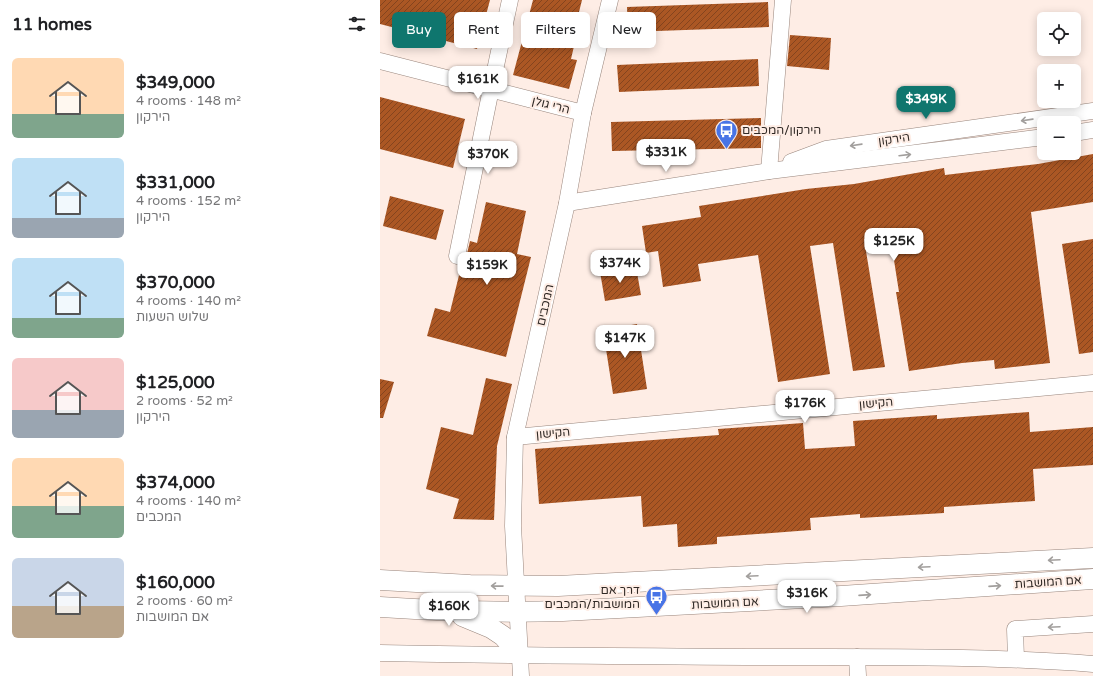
<!DOCTYPE html>
<html lang="en">
<head>
<meta charset="utf-8">
<style>
  body { margin:0; font-family:"Varela Round","Noto Sans Hebrew",sans-serif; background:#f6f6f6; color:#202124; height:100vh; display:flex; flex-direction:column; font-size:15px; white-space:nowrap }
  * { box-sizing:border-box; margin:0 }
  p { font-size:13px; color:#757577 }
  .icon { flex:none; width:22px; height:22px; fill:none; stroke:currentColor; stroke-width:2; stroke-linecap:round; stroke-linejoin:round }
  .map { position:relative; flex:1; overflow:hidden }
  .sheet { display:flex; flex-direction:column; background:#fff; width:380px }
  .sheet>* { flex:none }
  .guide { position:absolute; left:12px; top:12px; width:380px; height:36px; display:flex; gap:8px }
  .tools { position:absolute; left:657px; top:12px; display:grid; gap:8px }
  .tools a { display:grid; place-items:center; width:44px; height:44px; border-radius:6px; background:#fff; box-shadow:0 2px 10px #0003; font-size:20px }
  .price { position:absolute; translate:-50% -34px; padding:0 9px; border-radius:8px; background:#fff; color:#222; font-size:13px; line-height:26px; filter:drop-shadow(0 1px 2px #0008) }
  .price::after { content:''; position:absolute; left:50%; top:24px; width:12px; height:9px; margin-left:-6px; background:inherit; clip-path:polygon(0 0,100% 0,50% 100%) }
  .price.active { background:#0f766e; color:#fff }
  ul { padding:0; list-style:none }
  li { display:flex; align-items:center; gap:12px; height:100px; padding:0 12px }
  li span { display:grid; place-items:center; flex:none; width:112px; height:80px; border-radius:6px; color:#555 }
  li>.icon { margin-inline-start:auto }
  span .icon { width:48px; height:48px; fill:#fffc; stroke-width:1 }
  li b { font-size:17px }
  h2 { display:flex; justify-content:space-between; align-items:center; height:48px; padding:0 12px; font-size:17px }
  .chip { padding:0 14px; border-radius:6px; background:#fff; box-shadow:0 2px 10px #0003; font-size:14px; line-height:36px }
  .chip.active { background:#0f766e; color:#fff }
  main { display:flex; flex:1; min-height:0 }
  .map>svg:first-child { display:block }
  .building { fill:url(#building-hatch) }
  .lines { fill:none; stroke-linecap:round; stroke-linejoin:round }
  .minor-casing { stroke:#98857c; stroke-width:17 }
  .major-casing { stroke:#98857c; stroke-width:21 }
  .minor { stroke:#fff; stroke-width:16 }
  .major { stroke:#fff; stroke-width:20 }
  .oneway { stroke:#a29f9d }
  .labels { text-anchor:middle; stroke-width:4; stroke-linejoin:round; paint-order:stroke }
  .street-label { font-size:12px; fill:#302925; stroke:#feede5 }
  .poi-label { font-size:12px; fill:#302925; stroke:#feede5; text-anchor:start }
</style>
</head>
<body>
<main>
<section class="sheet">
<h2>11 homes<svg class="icon" aria-label="filters" viewBox="0 0 24 24"><path d="M4 7h16M4 17h16"/><circle cx="9" cy="7" r="2"/><circle cx="15" cy="17" r="2"/></svg></h2>
<ul>
<li><span style="background:linear-gradient(#ffd9b3 70%,#7fa58c 0)"><svg class="icon" aria-label="home" viewBox="0 0 24 24"><path d="M3 11l9-7 9 7M6 9v11h12V9"/></svg></span><div><b>$349,000</b><p>4 rooms · 148 m²</p><p>הירקון</p></div></li>
<li><span style="background:linear-gradient(#bfe0f5 75%,#9aa5b1 0)"><svg class="icon" aria-label="home" viewBox="0 0 24 24"><path d="M3 11l9-7 9 7M6 9v11h12V9"/></svg></span><div><b>$331,000</b><p>4 rooms · 152 m²</p><p>הירקון</p></div></li>
<li><span style="background:linear-gradient(#bfe0f5 75%,#7fa58c 0)"><svg class="icon" aria-label="home" viewBox="0 0 24 24"><path d="M3 11l9-7 9 7M6 9v11h12V9"/></svg></span><div><b>$370,000</b><p>4 rooms · 140 m²</p><p>שלוש השעות</p></div></li>
<li><span style="background:linear-gradient(#f6c9c9 65%,#9aa5b1 0)"><svg class="icon" aria-label="home" viewBox="0 0 24 24"><path d="M3 11l9-7 9 7M6 9v11h12V9"/></svg></span><div><b>$125,000</b><p>2 rooms · 52 m²</p><p>הירקון</p></div></li>
<li><span style="background:linear-gradient(#ffd9b3 60%,#7fa58c 0)"><svg class="icon" aria-label="home" viewBox="0 0 24 24"><path d="M3 11l9-7 9 7M6 9v11h12V9"/></svg></span><div><b>$374,000</b><p>4 rooms · 140 m²</p><p>המכבים</p></div></li>
<li><span style="background:linear-gradient(#c9d6e8 60%,#b9a48a 0)"><svg class="icon" aria-label="home" viewBox="0 0 24 24"><path d="M3 11l9-7 9 7M6 9v11h12V9"/></svg></span><div><b>$160,000</b><p>2 rooms · 60 m²</p><p>אם המושבות</p></div></li>
</ul>
</section>
<div class="map">
<svg width="713" height="676" viewBox="0 0 713 676">
  <defs>
    <pattern id="building-hatch" width="6" height="6" patternUnits="userSpaceOnUse"><rect width="6" height="6" fill="#ab5724"/><path d="M-1 1l2-2M0 6l6-6M5 7l2-2" fill="none" stroke="#84441e"/></pattern>
  </defs>
  <rect width="100%" height="100%" fill="#feede5"/>
  <g class="building">
    <polygon points="0,0 110,0 97,49 0,24"/>
    <polygon points="153,0 202,0 196,24 199,25 191,59 197,60 189,89 133,75"/>
    <polygon points="388,2 389,27 248,32 247,7"/>
    <polygon points="410,35 451,38 449,70 407,66"/>
    <polygon points="378,59 379,86 239,92 237,65"/>
    <polygon points="0,97 85,119 73,168 0,149"/>
    <polygon points="381,118 381,148 232,151 231,122"/>
    <polygon points="713,154 713,202 651,212 670,363 615,369 614,360 582,363 529,371 516,292 519,292 510,235 484,239 505,367 473,371 453,243 430,246 450,374 398,382 378,255 318,264 321,281 283,287 278,251 266,253 262,226 321,217 319,206 426,189 474,184 564,168 565,175 658,164"/>
    <polygon points="10,196 64,210 56,240 3,226"/>
    <polygon points="106,202 146,211 137,254 151,257 126,357 47,336 55,308 70,312 82,263 86,258 90,241 97,243"/>
    <polygon points="713,239 713,352 699,354 682,244"/>
    <polygon points="256,267 261,295 225,301 220,272"/>
    <polygon points="257,324 267,389 233,394 223,330"/>
    <polygon points="106,378 132,384 117,446 114,520 73,519 79,499 46,489 61,427 93,435"/>
    <polygon points="0,379 14,382 3,418 0,418"/>
    <polygon points="649,412 650,432 713,427 713,465 653,469 655,501 564,507 564,513 480,518 480,514 430,518 431,530 337,537 337,544 298,547 297,524 263,527 261,496 159,504 155,449 339,435 338,429 423,423 425,449 475,446 473,421 557,415 557,419"/>
  </g>
  <g class="lines">
    <defs>
      <g id="minor">
        <polyline points="0,61 203,113"/>
        <polyline points="694,133 713,130"/>
        <polyline points="411,162 446,149 713,111"/>
        <polyline points="389,171 403,0"/>
        <polyline points="187,203 389,171 664,137"/>
        <polyline points="77,256 111,89 130,0"/>
        <polyline points="135,437 713,383"/>
        <path d="M 0,653 C 133,656 265,656 398,657 C 503,657 608,656 713,664"/>
        <polyline points="477,657 478,676"/>
        <polyline points="636,659 635,629 713,624"/>
        <polyline points="141,676 133,526 135,437 187,203 203,113 230,0"/>
      </g>
      <g id="major">
        <polyline points="0,580 90,585 178,586 713,558"/>
        <path d="M 0,607 C 61,611 121,613 183,611 L 461,596 L 713,579"/>
        <polyline points="82,616 111,628 123,636 141,656"/>
      </g>
    </defs>
    <use href="#minor" class="minor-casing"/>
    <use href="#major" class="major-casing"/>
    <use href="#minor" class="minor"/>
    <use href="#major" class="major"/>
  </g>
  <defs><path id="oneway-shaft" d="M-6 0H5M1.5-3L5.5 0L1.5 3" fill="none" stroke-width="1.6" stroke-linecap="round" stroke-linejoin="round"/></defs>
  <g class="oneway">
    <use href="#oneway-shaft" transform="translate(647 120) rotate(172)"/>
    <use href="#oneway-shaft" transform="translate(476 145) rotate(172)"/>
    <use href="#oneway-shaft" transform="translate(525 155) rotate(-7)"/>
    <use href="#oneway-shaft" transform="translate(674 560) rotate(177)"/>
    <use href="#oneway-shaft" transform="translate(544 567) rotate(177)"/>
    <use href="#oneway-shaft" transform="translate(372 576) rotate(177)"/>
    <use href="#oneway-shaft" transform="translate(117 586) rotate(-179)"/>
    <use href="#oneway-shaft" transform="translate(615 586) rotate(-4)"/>
    <use href="#oneway-shaft" transform="translate(485 595) rotate(-4)"/>
    <use href="#oneway-shaft" transform="translate(674 627) rotate(177)"/>
  </g>
  <defs>
    <symbol id="bus-pin" viewBox="-11 -11 22 30"><path d="M0 17L-7.5 6A9.5 9.5 0 1 1 7.5 6Z" fill="#4874e6" stroke="#feede5"/><path d="M-5-6H5V4H4V6H2V4H-2V6H-4V4H-5ZM-3.5-4V0h7V-4ZM-3.5 1.2v1.5H-2V1.2ZM2 1.2v1.5H3.5V1.2Z" fill="#fff"/></symbol>
  </defs>
  <g fill-rule="evenodd">
    <use href="#bus-pin" x="334" y="118" width="25" height="34"/>
    <use href="#bus-pin" x="264" y="584" width="25" height="34"/>
  </g>
  <g class="labels">
    <g class="street-label">
      <text transform="translate(171 105) rotate(14)" y="4">הרי גולן</text>
      <text transform="translate(514 139) rotate(-8)" y="4">הירקון</text>
      <text transform="translate(165 305) rotate(-77)" y="4">המכבים</text>
      <text transform="translate(496 403) rotate(-5)" y="4">הקישון</text>
      <text transform="translate(173 433) rotate(-5)" y="4">הקישון</text>
      <text transform="translate(668 582) rotate(-4)" y="4">אם המושבות</text>
      <text transform="translate(345 603) rotate(-3)" y="4">אם המושבות</text>
    </g>
    <g class="poi-label">
      <text x="362" y="134">הירקון/המכבים</text>
      <text x="260" y="594" text-anchor="end">דרך אם<tspan x="260" dy="14">המושבות/המכבים</tspan></text>
    </g>
  </g>
</svg>
<div class="tools">
<a><svg class="icon" aria-label="locate" viewBox="0 0 24 24"><circle cx="12" cy="12" r="6"/><path d="M12 2v4M12 18v4M2 12h4M18 12h4"/></svg></a>
<a>+</a>
<a>−</a>
</div>
<b class="price" style="left:98px;top:100px">$161K</b>
<b class="price active" style="left:546px;top:120px">$349K</b>
<b class="price" style="left:286px;top:173px">$331K</b>
<b class="price" style="left:108px;top:175px">$370K</b>
<b class="price" style="left:514px;top:262px">$125K</b>
<b class="price" style="left:240px;top:284px">$374K</b>
<b class="price" style="left:107px;top:286px">$159K</b>
<b class="price" style="left:245px;top:359px">$147K</b>
<b class="price" style="left:425px;top:424px">$176K</b>
<b class="price" style="left:427px;top:614px">$316K</b>
<b class="price" style="left:69px;top:627px">$160K</b>
<div class="guide">
<a class="chip active">Buy</a>
<a class="chip">Rent</a>
<a class="chip">Filters</a>
<a class="chip">New</a>
</div>
</div>
</main>
</body>
</html>
